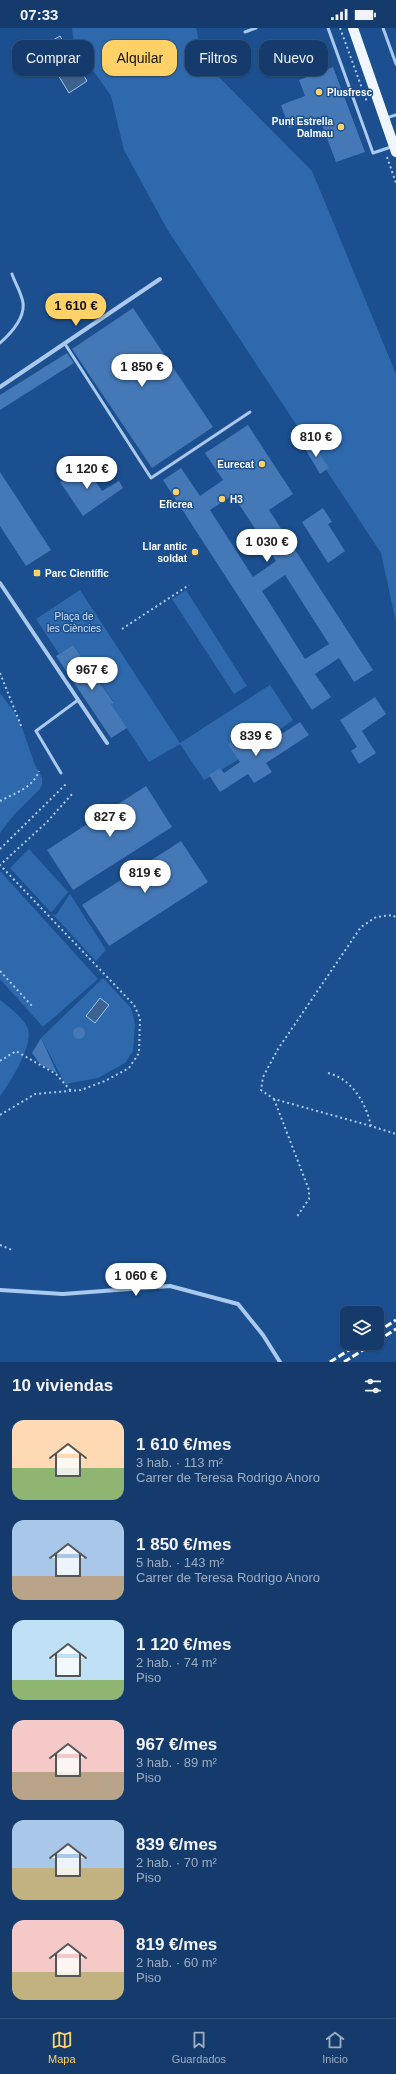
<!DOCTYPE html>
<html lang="es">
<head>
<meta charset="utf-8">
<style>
  body { margin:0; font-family:Helvetica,sans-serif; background:#1d4271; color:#f1f3f6; height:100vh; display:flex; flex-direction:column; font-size:15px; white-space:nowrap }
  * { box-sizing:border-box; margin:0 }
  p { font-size:13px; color:#9dadc1 }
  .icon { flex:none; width:22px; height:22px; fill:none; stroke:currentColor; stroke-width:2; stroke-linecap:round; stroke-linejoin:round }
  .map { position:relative; height:1334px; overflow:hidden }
  .side { display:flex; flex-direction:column; background:#143b6b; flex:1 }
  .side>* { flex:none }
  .top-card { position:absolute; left:12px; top:12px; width:372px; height:36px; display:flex; gap:8px }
  .fabs { position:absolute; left:340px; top:1278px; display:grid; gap:8px }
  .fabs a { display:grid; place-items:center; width:44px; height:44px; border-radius:8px; background:#143b6b; box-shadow:0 1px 3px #0004,0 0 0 1px #33557e; font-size:20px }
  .price { position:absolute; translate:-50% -34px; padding:0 9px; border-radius:14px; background:#fff; color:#222; font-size:13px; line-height:26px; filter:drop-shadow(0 1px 2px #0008) }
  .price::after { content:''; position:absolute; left:50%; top:24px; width:12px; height:9px; margin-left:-6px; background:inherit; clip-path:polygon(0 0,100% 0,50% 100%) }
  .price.current { background:#ffd166; color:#111 }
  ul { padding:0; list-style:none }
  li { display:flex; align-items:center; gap:12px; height:100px; padding:0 12px }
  li span { display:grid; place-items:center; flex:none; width:112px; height:80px; border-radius:12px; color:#555 }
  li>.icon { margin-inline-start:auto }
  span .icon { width:48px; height:48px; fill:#fffc; stroke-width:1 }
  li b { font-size:17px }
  h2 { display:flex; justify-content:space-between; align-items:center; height:48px; padding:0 12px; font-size:17px }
  .tag { padding:0 14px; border-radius:12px; background:#143b6b; box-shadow:0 1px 3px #0004,0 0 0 1px #33557e; font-size:14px; line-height:36px }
  .tag.current { background:#ffd166; color:#111 }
  .status { display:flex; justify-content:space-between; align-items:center; height:28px; padding:0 20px; background:#143b6b; direction:ltr }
  .status svg { height:11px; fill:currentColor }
  .dock { display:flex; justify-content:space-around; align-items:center; height:56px; border-top:1px solid #33557e; background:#143b6b; font-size:11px; color:#9dadc1 }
  .dock a { display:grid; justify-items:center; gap:2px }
  .dock .current { color:#ffd166 }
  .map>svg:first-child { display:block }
  .green { fill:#2e69ad }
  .water { fill:#3c6290; stroke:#9cc4f0 }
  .building { fill:#4478b7; fill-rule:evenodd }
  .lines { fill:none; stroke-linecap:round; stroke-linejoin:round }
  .path { stroke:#a9c9ee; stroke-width:2; stroke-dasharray:2 3; stroke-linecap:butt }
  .lane { stroke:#a9c9ee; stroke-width:3 }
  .street { stroke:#a9c9ee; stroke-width:4 }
  .primary { stroke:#f0f6ff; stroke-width:10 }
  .rail { stroke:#fff; stroke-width:3; stroke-dasharray:7 3; stroke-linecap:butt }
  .poi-dot { fill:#ffd166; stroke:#1b4f8f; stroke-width:1.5 }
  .labels { text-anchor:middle; stroke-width:3; stroke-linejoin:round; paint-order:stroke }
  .poi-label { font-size:10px; font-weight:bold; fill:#fff; stroke:#1b4f8f; text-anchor:start }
  .park-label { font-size:10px; fill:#cfe3fa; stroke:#1b4f8f }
</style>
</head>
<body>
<div class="status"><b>07:33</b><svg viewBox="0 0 49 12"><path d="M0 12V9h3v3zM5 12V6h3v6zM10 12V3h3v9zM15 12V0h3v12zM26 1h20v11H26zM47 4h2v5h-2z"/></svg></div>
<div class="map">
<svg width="396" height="1334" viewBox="0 0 396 1334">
  <rect width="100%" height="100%" fill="#1b4f8f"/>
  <g class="green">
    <polygon points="72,0 196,0 203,33 312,143 396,346 396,594 381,525 167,201 124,122 111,68 74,15"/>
    <polygon points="80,562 180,715 270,657 293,692 236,733 204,752 180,716 149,734 111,676 114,674 73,617 59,626 36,591"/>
    <polygon points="186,562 247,658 234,666 172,571"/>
    <polygon points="0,665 15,685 22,700 35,737 42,750 42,757 39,762 13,788 0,805"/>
    <polygon points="29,821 68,864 51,885 56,887 70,866 106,922 96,933 10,840"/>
    <polygon points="0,843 98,951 43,999 0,951"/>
    <polygon points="103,950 131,980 135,996 133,1023 125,1035 98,1050 65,1056 41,1010"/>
    <path d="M 0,972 C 9,979 24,990 28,1001 C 33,1018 10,1055 0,1068 Z"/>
  </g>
  <g class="water">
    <polygon points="60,8 87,53 69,65 41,19"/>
    <polygon points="100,970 109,977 95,995 86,988"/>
  </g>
  <g class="building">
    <polygon points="333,39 365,124 336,134 319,89 289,100 281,77 305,68 299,52"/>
    <polygon points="133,280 213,399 152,440 72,321"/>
    <polygon points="67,325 74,335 0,382 0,367"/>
    <path d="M 248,397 L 293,466 L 269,482 L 373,642 L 354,654 L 339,630 L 315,646 L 331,669 L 312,682 L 163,452 L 181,440 L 200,468 L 223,452 L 205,425 ZM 233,467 L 276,533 L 253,549 L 210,482 ZM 285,547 L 329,616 L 305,631 L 262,563 Z"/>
    <polygon points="312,414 329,440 320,446 304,419"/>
    <polygon points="85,437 102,463 119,453 123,460 83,488 60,454"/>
    <polygon points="0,444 51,522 26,538 0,498"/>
    <polygon points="323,480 332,494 328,496 345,523 328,535 302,494"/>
    <polygon points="73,617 114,675 111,676 127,700 111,710 56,628"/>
    <polygon points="375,669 386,686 362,703 376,725 359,736 351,723 357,719 340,692"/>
    <polygon points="300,694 309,707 266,735 272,744 254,755 248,746 220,764 209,747 220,740 224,745 240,734 228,716 246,705 257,722"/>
    <polygon points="146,758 172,799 73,862 47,822"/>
    <polygon points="181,813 208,854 109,918 82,877"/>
    <circle cx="79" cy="1005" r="6"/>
    <polygon points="41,1010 57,1045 41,1037 32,1025"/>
  </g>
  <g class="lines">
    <g class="path">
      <polyline points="340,0 367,74"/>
      <polyline points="387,129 396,155"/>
      <polyline points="122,601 189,557"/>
      <polyline points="0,645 22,700"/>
      <path d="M 0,773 C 15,765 33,760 39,743"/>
      <polyline points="0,821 67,755"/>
      <polyline points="0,943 32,978"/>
      <polyline points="0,1033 16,1023 56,1046 71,1063"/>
      <path d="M 328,1045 C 352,1051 366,1075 371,1098 L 396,1106"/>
      <polyline points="274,1071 309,1162 309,1171 296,1190"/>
      <polyline points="0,1087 35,1066 81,1062 105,1053 129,1040 139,1025 140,990 134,977 0,837 47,794 73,765"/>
      <polyline points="371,1098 274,1071 261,1062 263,1049 278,1021 361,899 376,889 393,887 396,890"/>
      <polyline points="0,1217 12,1222"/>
    </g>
    <g class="lane">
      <polyline points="328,0 373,125 391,119"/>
      <polyline points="383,0 396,36"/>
      <polyline points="245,4 256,0"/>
      <polyline points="386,90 396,87"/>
      <path d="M 0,315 C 10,306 25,290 23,275 C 22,266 15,255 12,246"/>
      <polyline points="65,316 151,450 250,384"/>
      <polyline points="61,745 36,703 78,672"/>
    </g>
    <g class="street">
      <polyline points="0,359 160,251"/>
      <polyline points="0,555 107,715"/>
      <polyline points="0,1262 63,1266 170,1258 238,1276 263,1307 280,1334"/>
    </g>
    <polyline class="primary" points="353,0 396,124"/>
    <g class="rail">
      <polyline points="377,1304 396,1292"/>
      <polyline points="377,1313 396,1301"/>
      <polyline points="330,1334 360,1315"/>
      <polyline points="344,1334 374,1315"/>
    </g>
  </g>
  <g class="poi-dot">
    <circle cx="319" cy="64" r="4"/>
    <circle cx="341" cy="99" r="4"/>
    <circle cx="262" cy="436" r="4"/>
    <circle cx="176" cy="464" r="4"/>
    <circle cx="222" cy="471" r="4"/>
    <circle cx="195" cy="524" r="4"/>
    <rect x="33" y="541" width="8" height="8" rx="2"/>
  </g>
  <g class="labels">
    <g class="poi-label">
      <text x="327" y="68">Plusfresc</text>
      <text x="333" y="97" text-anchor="end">Punt Estrella<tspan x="333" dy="12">Dalmau</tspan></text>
      <text x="254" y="440" text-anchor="end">Eurecat</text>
      <text x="230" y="475">H3</text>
      <text x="176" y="480" text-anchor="middle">Eficrea</text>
      <text x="187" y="522" text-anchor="end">Llar antic<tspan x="187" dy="12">soldat</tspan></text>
      <text x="45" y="549">Parc Científic</text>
    </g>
    <g class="park-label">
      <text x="74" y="592">Plaça de<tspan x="74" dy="12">les Ciències</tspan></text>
    </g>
  </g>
</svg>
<div class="fabs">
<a><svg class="icon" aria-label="layers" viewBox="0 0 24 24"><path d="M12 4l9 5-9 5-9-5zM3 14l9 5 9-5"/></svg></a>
</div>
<b class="price current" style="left:76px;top:299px">1 610 €</b>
<b class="price" style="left:142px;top:360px">1 850 €</b>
<b class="price" style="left:316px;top:430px">810 €</b>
<b class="price" style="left:87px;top:462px">1 120 €</b>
<b class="price" style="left:267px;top:535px">1 030 €</b>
<b class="price" style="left:92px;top:663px">967 €</b>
<b class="price" style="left:256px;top:729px">839 €</b>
<b class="price" style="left:110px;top:810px">827 €</b>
<b class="price" style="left:145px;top:866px">819 €</b>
<b class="price" style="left:136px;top:1269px">1 060 €</b>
<div class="top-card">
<a class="tag">Comprar</a>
<a class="tag current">Alquilar</a>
<a class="tag">Filtros</a>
<a class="tag">Nuevo</a>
</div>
</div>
<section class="side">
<h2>10 viviendas<svg class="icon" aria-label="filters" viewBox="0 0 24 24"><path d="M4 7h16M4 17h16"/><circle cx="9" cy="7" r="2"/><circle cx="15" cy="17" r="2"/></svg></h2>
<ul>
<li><span style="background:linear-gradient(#ffd9b3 60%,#8fb573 0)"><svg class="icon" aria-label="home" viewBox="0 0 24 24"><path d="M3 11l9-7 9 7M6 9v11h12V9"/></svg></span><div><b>1 610 €/mes</b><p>3 hab. · 113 m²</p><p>Carrer de Teresa Rodrigo Anoro</p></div></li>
<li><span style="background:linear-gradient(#a9c7e8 70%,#b9a48a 0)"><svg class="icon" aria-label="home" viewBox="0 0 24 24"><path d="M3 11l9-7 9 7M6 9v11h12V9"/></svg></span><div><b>1 850 €/mes</b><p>5 hab. · 143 m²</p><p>Carrer de Teresa Rodrigo Anoro</p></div></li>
<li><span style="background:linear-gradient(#bfe0f5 75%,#8fb573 0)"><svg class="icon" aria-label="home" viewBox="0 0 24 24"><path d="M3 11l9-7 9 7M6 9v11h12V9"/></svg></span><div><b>1 120 €/mes</b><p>2 hab. · 74 m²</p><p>Piso</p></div></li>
<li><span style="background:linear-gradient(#f6c9c9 65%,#b9a48a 0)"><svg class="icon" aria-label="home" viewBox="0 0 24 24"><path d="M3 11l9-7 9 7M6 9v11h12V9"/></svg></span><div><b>967 €/mes</b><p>3 hab. · 89 m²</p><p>Piso</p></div></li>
<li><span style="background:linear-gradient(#a9c7e8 60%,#c2b280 0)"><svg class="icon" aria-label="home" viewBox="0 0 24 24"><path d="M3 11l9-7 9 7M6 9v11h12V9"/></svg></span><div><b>839 €/mes</b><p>2 hab. · 70 m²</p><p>Piso</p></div></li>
<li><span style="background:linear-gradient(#f6c9c9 65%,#c2b280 0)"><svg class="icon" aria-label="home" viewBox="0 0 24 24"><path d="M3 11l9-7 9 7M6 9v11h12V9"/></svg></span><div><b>819 €/mes</b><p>2 hab. · 60 m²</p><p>Piso</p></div></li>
</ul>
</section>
<nav class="dock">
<a class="current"><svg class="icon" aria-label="map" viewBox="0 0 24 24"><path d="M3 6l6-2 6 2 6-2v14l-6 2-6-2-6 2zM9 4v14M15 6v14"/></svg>Mapa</a>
<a><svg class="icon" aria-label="saved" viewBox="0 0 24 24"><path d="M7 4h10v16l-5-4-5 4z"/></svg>Guardados</a>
<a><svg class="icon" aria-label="home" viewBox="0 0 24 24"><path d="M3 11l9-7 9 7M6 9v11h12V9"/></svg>Inicio</a>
</nav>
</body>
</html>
